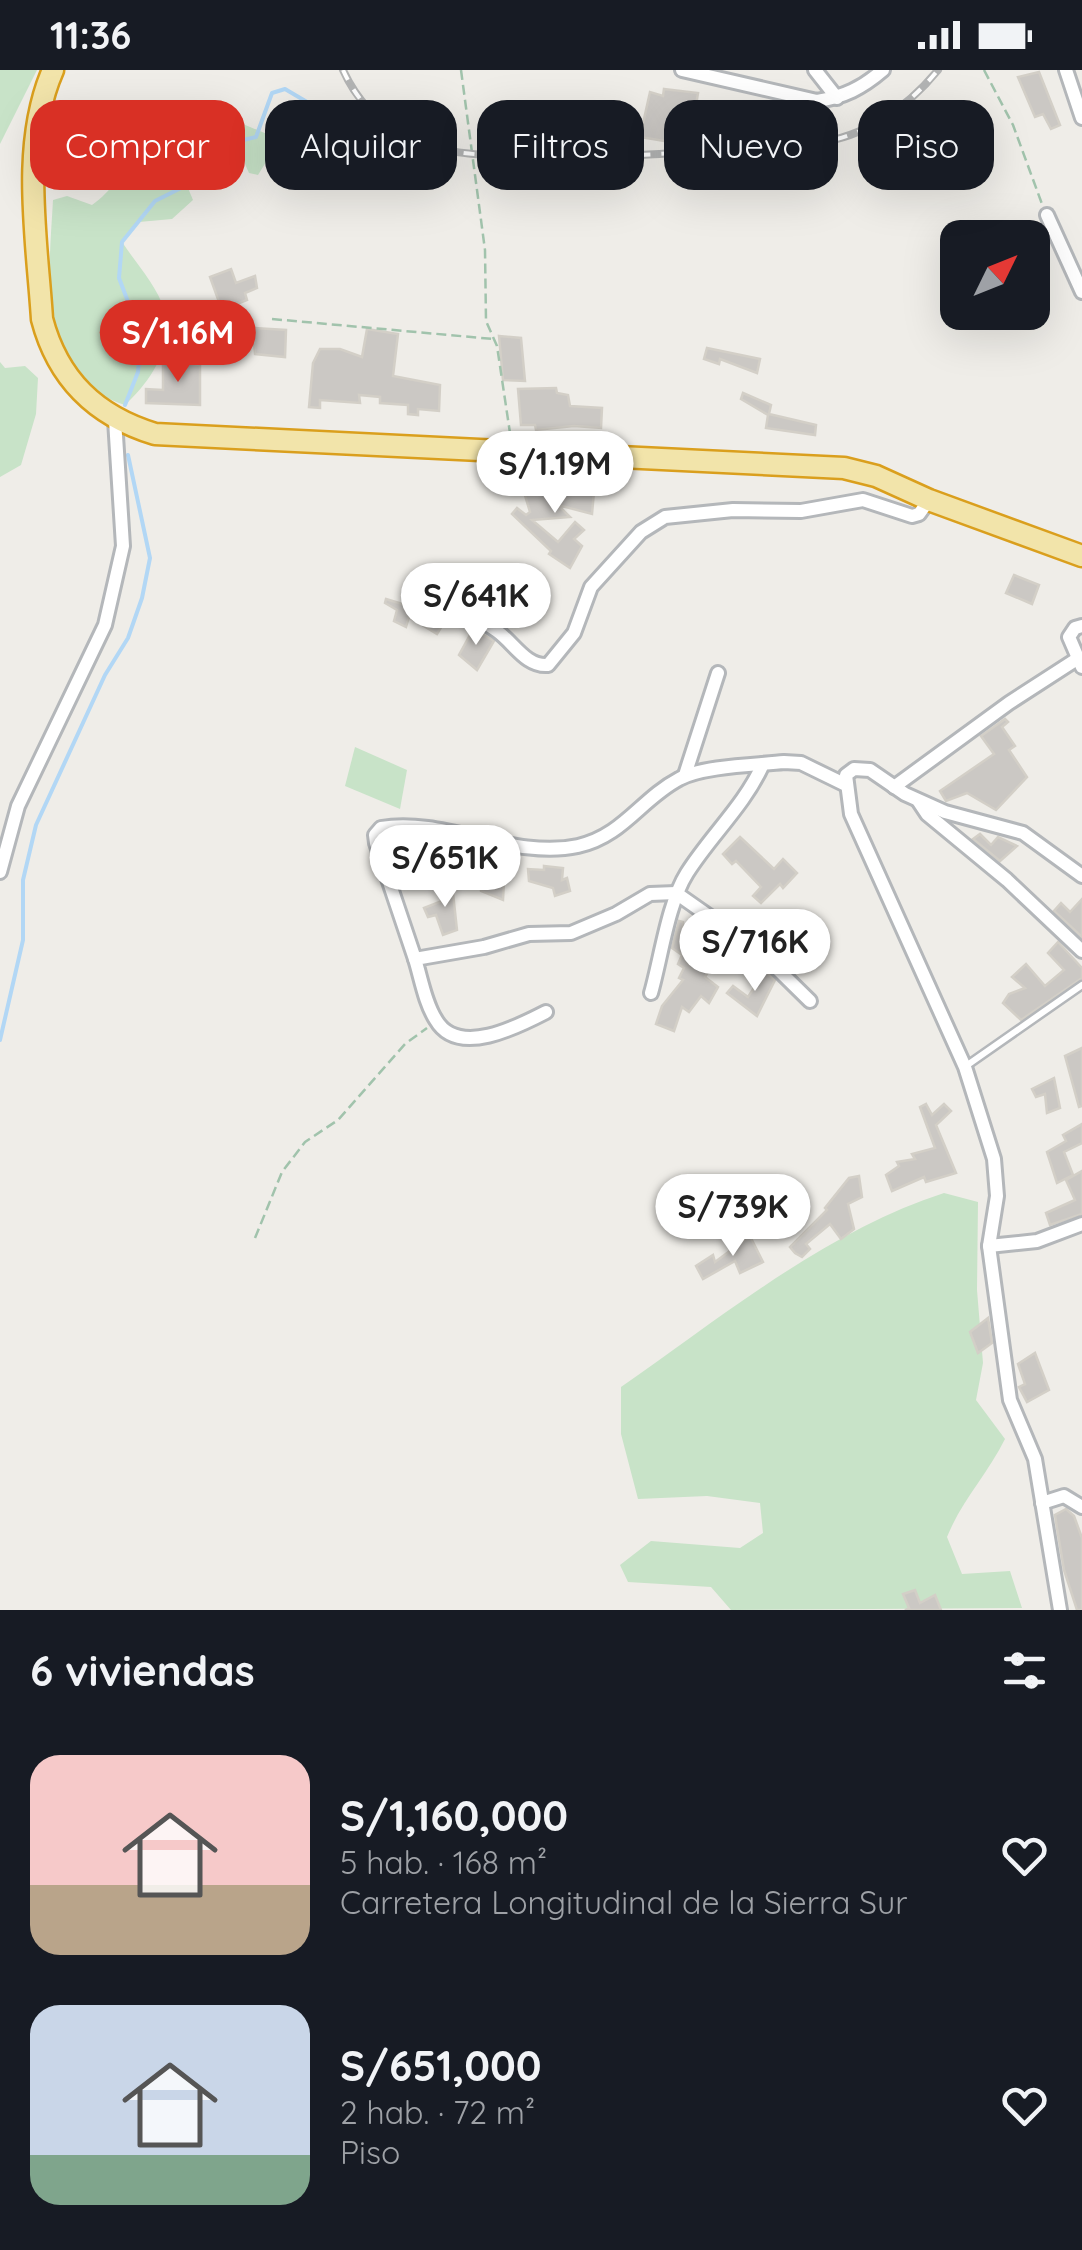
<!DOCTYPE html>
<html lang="es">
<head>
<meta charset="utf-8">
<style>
  body { margin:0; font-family:Quicksand,sans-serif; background:#242831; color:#f1f3f6; height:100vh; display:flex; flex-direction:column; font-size:38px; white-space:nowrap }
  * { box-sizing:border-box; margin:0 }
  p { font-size:32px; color:#9ea1a6 }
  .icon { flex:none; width:55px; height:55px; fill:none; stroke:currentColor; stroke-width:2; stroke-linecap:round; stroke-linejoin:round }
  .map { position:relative; height:1540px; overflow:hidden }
  .side { display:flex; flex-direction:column; background:#171b24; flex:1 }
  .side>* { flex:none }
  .top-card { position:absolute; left:30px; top:30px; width:1022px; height:90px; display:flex; gap:20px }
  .needle { width:65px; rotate:47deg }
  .fabs { position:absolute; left:940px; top:150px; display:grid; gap:20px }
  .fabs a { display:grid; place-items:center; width:110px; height:110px; border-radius:20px; background:#171b24; box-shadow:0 10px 40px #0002; font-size:50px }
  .price { position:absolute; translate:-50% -85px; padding:0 22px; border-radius:35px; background:#fff; color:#222; font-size:32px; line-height:65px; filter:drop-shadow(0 2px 5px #0008) }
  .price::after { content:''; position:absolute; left:50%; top:60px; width:30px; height:22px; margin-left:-15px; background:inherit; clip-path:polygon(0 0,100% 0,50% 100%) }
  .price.current { background:#d93025; color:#fff }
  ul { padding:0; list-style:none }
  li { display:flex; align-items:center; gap:30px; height:250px; padding:0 30px }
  li span { display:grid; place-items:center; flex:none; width:280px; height:200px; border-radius:30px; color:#555 }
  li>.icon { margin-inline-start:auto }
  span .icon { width:120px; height:120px; fill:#fffc; stroke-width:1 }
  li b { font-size:42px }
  h2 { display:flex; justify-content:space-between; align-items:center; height:120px; padding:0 30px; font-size:42px }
  .pill { padding:0 35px; border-radius:30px; background:#171b24; box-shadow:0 10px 40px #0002; font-size:35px; line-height:90px }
  .pill.current { background:#d93025; color:#fff }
  .status { display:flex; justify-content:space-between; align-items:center; height:70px; padding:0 50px; background:#171b24; direction:ltr }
  .status svg { height:28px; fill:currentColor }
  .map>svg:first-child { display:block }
  .green { fill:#c8e3c8 }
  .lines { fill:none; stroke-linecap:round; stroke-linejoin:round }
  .stream { stroke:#b2d7f5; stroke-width:4 }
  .building { fill:#cbc8c4; stroke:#d3cfc7; stroke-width:2.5 }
  .service-casing { stroke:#b4b7ba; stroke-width:11 }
  .minor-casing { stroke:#b4b7ba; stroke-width:18 }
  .trunk-casing { stroke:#da9f1d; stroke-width:25 }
  .path { stroke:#a1c3ac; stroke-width:2.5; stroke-dasharray:10 5; stroke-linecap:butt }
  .service { stroke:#fff; stroke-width:6 }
  .minor { stroke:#fff; stroke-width:12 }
  .trunk { stroke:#f2e4aa; stroke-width:20 }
  .rail-casing { stroke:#b3b4b4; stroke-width:8 }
  .rail { stroke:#fff; stroke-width:4; stroke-dasharray:11; stroke-linecap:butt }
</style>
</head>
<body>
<div class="status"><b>11:36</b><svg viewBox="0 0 49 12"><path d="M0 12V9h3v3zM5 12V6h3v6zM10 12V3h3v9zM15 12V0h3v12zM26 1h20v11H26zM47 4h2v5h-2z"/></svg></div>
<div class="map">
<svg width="1082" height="1540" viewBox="0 0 1082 1540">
  <rect width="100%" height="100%" fill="#efede8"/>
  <g class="green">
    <polygon points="0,0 37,0 0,74"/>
    <polygon points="214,42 267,64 266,92 258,105 249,103 236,73 210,78 195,94 177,76 178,58 189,45"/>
    <path d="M 142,94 L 185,111 L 193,130 L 172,149 L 139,152 L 122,172 C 135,192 157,216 164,239 C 175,276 150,312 125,335 C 34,305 49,206 53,130 L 67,126 L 92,135 C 113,121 118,102 142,94 Z"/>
    <polygon points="0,292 5,298 25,296 38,308 36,344 21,395 0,407"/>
    <polygon points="355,677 407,700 400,739 345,716"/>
    <path d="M 944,1123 L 978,1132 L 977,1220 L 983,1293 L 976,1330 L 1005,1369 C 987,1405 962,1430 947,1467 L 962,1504 L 1010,1501 L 1022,1538 L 731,1540 L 711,1517 L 628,1512 L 620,1495 L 651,1471 L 740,1478 L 763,1463 L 760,1433 L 707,1426 L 638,1429 L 621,1364 L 621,1317 C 722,1247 826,1161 944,1123 Z"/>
  </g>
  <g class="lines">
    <g class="stream">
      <polyline points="125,335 138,302 141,266 119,208 122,172 155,131 181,118 195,94 210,78 256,67 272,23 285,19 329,45 339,44"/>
      <polyline points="0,970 23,870 23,810 36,755 105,605 128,568 142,528 150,488 128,385"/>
    </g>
  </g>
  <g class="building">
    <polygon points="1039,2 1060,55 1051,59 1043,44 1035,47 1018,7"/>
    <polygon points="664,19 698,23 694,48 687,47 683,74 640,67 650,22 663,26"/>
    <polygon points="231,199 236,213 255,206 257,218 245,223 247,230 234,235 237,242 224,246 210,207"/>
    <polygon points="253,258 286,260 285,287 255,284"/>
    <polygon points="367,259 398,264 393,306 440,315 439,341 418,339 418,345 408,344 408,335 380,333 380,327 359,325 360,333 320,330 320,338 309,337 313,293 320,279 340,279 362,287"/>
    <polygon points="499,266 521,268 525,311 503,310"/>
    <polygon points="707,278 760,289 757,303 720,289 719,294 704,289"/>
    <polygon points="163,290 200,295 200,335 146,333 146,319 163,320"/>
    <polygon points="556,318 557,323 568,325 570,336 602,338 601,358 574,356 536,360 535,355 521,355 518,319"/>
    <polygon points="743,323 771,335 769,344 816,355 815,365 766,358 768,345 741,329"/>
    <polygon points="521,412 552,413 594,422 592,444 558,435 570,447 532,450 558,472 575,452 584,460 574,469 582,476 570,498 549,484 551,481 512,444 517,438 526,445 530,442"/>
    <polygon points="1014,505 1039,515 1032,534 1006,523"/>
    <polygon points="386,529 412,537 442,556 437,564 409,547 406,557 394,551 397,540 385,533"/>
    <polygon points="465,554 494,571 477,600 459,585 471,563"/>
    <polygon points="1005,649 1008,652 1002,657 1015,676 1009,680 1027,707 996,740 967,723 946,731 940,721 994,684 981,666"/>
    <polygon points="980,764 991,775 998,767 1017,776 1000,791 973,769"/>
    <polygon points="415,767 417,807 399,810 385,768"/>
    <polygon points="740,767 774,799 783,789 797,803 783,818 780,814 761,833 753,826 761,817 736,791 732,794 723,784"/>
    <polygon points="488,785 505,793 503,830 481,821 480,806 484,807"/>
    <polygon points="544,796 563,798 562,810 567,808 570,821 555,826 553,818 529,811 528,799 544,800"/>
    <polygon points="452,814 457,860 443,865 436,845 428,847 424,838 442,831 440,816"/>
    <polygon points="1082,829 1082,867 1054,841 1061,833 1070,842"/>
    <polygon points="679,851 683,852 683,866 707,882 716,864 726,871 705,907 718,917 709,933 701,926 689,942 682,937 674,961 656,954 662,936 683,910 679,908 684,898 678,894 682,885 672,878"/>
    <polygon points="1058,872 1082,898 1082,908 1021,950 1003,933 1009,924 1025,918 1012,907 1026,894 1045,916 1064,900 1048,883"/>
    <polygon points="765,901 775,910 757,946 727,923 733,916 748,927"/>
    <polygon points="1082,978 1082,1036 1079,1037 1065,986"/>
    <polygon points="1054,1008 1060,1038 1047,1043 1045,1024 1036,1027 1032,1019"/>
    <polygon points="926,1034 932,1045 944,1034 951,1041 936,1055 956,1103 926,1112 924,1107 892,1121 886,1105 899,1096 897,1092 915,1089 912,1084 935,1078 920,1037"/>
    <polygon points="1082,1054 1082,1073 1064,1082 1073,1105 1057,1113 1047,1082 1066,1071 1063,1065"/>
    <polygon points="1082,1101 1082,1144 1050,1155 1046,1143 1075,1130 1066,1110"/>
    <polygon points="859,1106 862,1127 848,1134 854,1159 841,1169 830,1154 806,1174 810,1179 802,1187 795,1183 790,1177 827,1140 825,1138 849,1108"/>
    <polygon points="750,1166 763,1192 740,1203 735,1191 703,1209 696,1196 713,1185 715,1192"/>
    <polygon points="988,1248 992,1273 978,1283 970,1262"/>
    <polygon points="1035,1283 1049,1320 1027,1332 1019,1317 1025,1314 1018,1294"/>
    <polygon points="1066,1439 1074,1446 1082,1468 1082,1540 1077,1540 1064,1500 1057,1458 1055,1445"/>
    <polygon points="915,1520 920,1533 935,1525 941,1540 905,1540 909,1538 903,1524"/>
  </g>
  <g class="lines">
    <defs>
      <polyline id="service" points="966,996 1082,915"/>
      <g id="minor">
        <path d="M 682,0 L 817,31 C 844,27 862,18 883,0"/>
        <polyline points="815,0 837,28"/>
        <polyline points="1066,0 1082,48"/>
        <polyline points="1047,145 1082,222"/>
        <path d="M 410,525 C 441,535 471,542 497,561 C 514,573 526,597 548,595 L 574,563 L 591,517 L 641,462 L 665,447 L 733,440 L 801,441 L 863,430 L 912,446 L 919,444 L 929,430"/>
        <polyline points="1082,556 1075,558 1069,567 1082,597"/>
        <polyline points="685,705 718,603"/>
        <polyline points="894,717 1009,633 1077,589"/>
        <polyline points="919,732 927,744 1007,810 1082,881"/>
        <polyline points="0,802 18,736 105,555 123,476 115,350"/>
        <path d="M 415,889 L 376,773 L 375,765 L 381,758 C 444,747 513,790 578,776 C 623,766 641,729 679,709 C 702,696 757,695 784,692 L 801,693 L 844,714"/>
        <path d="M 651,923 C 661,888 668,833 687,803 C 711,765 744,736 763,694"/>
        <path d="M 546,942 C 519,956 458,988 436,950 C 425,933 421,908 415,889 L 484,877 L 529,864 L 571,863 L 616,844 L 650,824 L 676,823 L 760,882 L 810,931"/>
        <polyline points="989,1176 1037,1171 1082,1154"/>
        <polyline points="1042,1433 1064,1426 1082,1437"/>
        <polyline points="1060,1540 1035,1389 1010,1330 989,1176 997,1126 994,1089 965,997 851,744 846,705 854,699 870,700 905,724 945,742 1023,763 1082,806"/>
      </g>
      <path id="trunk" d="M 53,0 C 20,75 37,170 42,249 C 58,310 96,346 155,364 L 844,398 L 876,406 L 929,430 L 1082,486"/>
    </defs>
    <use href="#service" class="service-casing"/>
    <use href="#minor" class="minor-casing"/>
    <use href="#trunk" class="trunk-casing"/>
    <g class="path">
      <polyline points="461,0 485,180 486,251 497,276 510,363"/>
      <polyline points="984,0 1013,55 1042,134"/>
      <polyline points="272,249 493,269"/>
      <polyline points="255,1168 282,1102 305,1072 338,1050 405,974 427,958"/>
    </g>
    <use href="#service" class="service"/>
    <use href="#minor" class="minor"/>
    <use href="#trunk" class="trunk"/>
    <defs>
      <path id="rail" d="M 343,0 C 355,27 378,54 405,67 C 445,86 488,85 532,87 C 627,89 722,79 816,73 C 865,67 907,38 938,0"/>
    </defs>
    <use href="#rail" class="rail-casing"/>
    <use href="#rail" class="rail"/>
  </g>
</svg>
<div class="fabs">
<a><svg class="needle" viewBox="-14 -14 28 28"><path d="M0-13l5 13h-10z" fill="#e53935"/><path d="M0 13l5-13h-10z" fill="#9ea1a6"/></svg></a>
</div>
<b class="price current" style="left:178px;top:315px">S/1.16M</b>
<b class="price" style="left:555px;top:446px">S/1.19M</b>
<b class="price" style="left:476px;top:578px">S/641K</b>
<b class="price" style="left:445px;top:840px">S/651K</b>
<b class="price" style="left:755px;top:924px">S/716K</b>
<b class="price" style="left:733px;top:1189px">S/739K</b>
<div class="top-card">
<a class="pill current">Comprar</a>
<a class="pill">Alquilar</a>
<a class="pill">Filtros</a>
<a class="pill">Nuevo</a>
<a class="pill">Piso</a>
</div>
</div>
<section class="side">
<h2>6 viviendas<svg class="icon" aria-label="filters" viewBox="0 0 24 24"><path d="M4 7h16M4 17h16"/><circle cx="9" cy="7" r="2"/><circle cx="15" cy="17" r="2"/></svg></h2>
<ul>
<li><span style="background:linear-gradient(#f6c9c9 65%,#b9a48a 0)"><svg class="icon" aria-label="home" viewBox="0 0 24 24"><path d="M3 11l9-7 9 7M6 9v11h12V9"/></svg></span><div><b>S/1,160,000</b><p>5 hab. · 168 m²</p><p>Carretera Longitudinal de la Sierra Sur</p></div><svg class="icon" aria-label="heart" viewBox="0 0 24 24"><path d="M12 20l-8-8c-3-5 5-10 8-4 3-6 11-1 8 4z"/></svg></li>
<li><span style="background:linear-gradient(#c9d6e8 75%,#7fa58c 0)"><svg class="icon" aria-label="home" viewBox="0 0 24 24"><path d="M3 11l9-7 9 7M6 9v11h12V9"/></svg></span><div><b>S/651,000</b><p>2 hab. · 72 m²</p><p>Piso</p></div><svg class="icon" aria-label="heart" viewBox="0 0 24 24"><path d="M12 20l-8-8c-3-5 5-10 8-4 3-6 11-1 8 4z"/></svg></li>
</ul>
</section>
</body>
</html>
